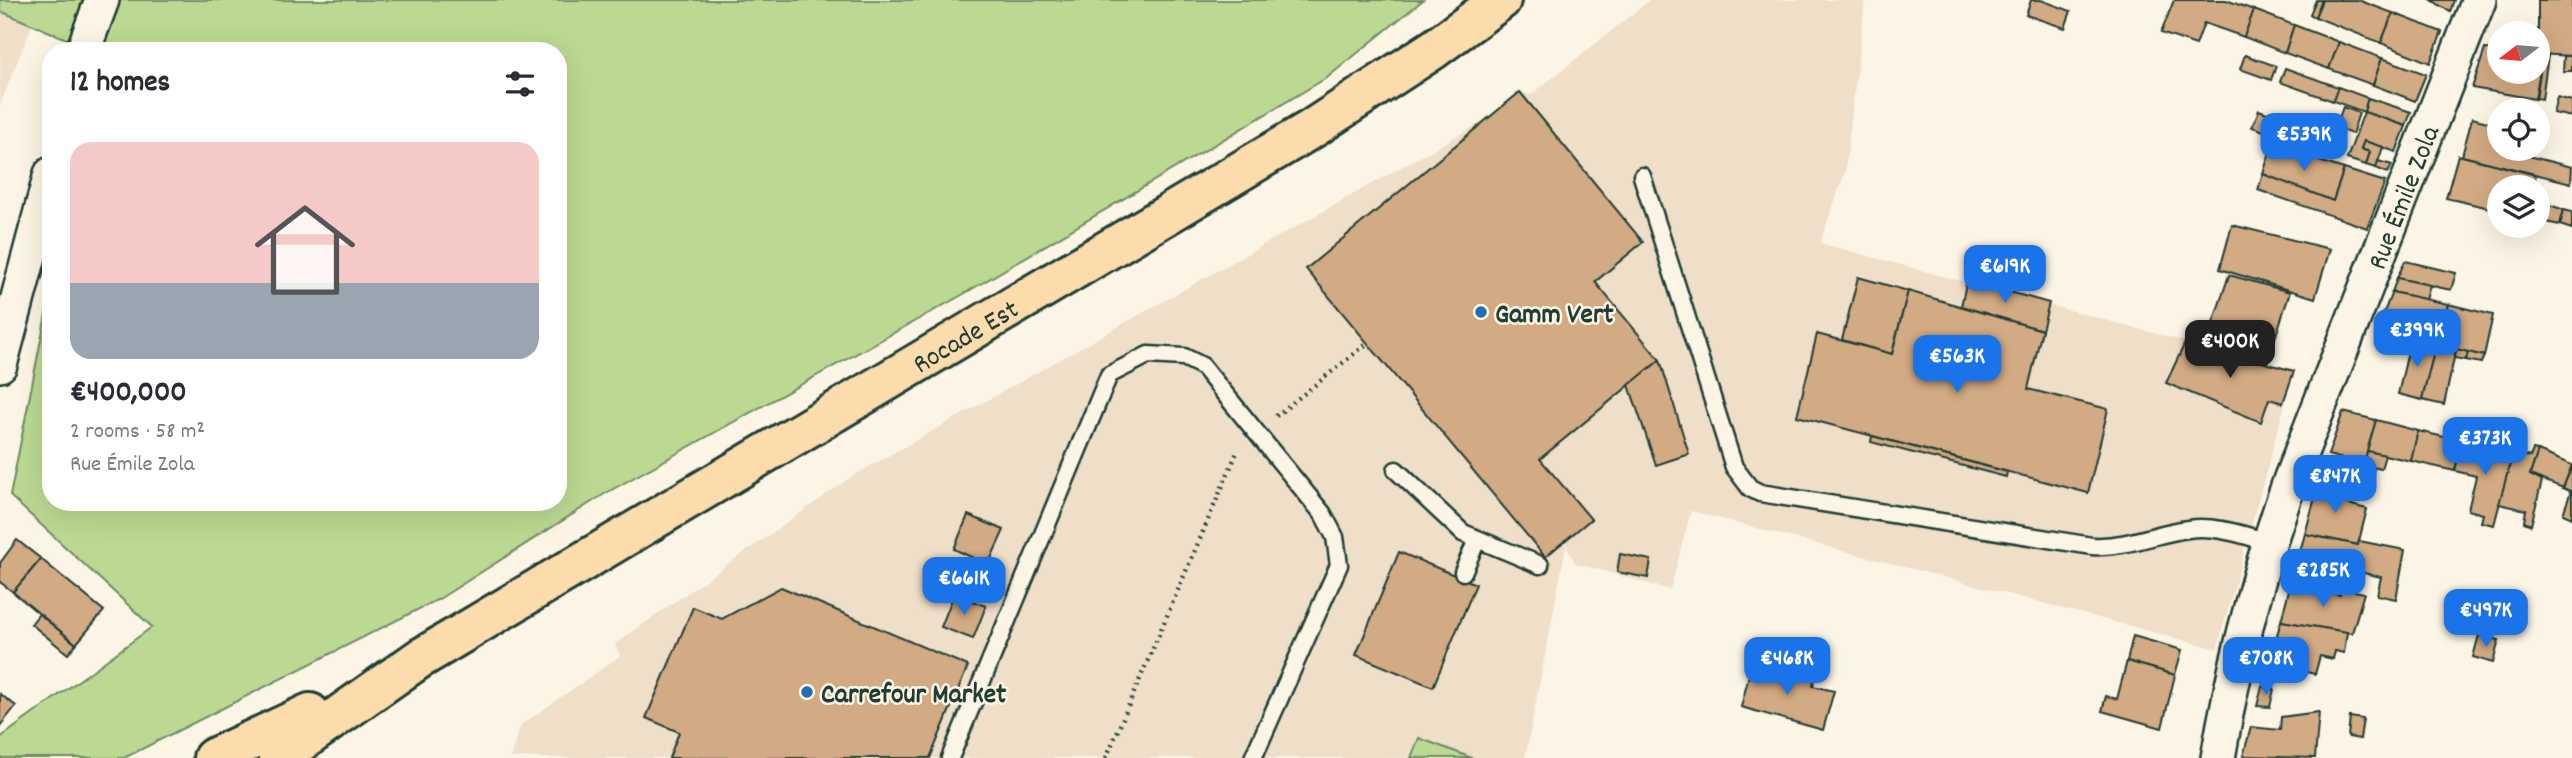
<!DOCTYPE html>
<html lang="en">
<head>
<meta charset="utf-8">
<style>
  body { margin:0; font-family:Dekko,sans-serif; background:#f7f7f7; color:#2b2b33; height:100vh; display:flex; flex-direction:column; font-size:26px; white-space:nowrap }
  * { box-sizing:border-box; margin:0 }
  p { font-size:23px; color:#7c7c81 }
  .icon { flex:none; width:38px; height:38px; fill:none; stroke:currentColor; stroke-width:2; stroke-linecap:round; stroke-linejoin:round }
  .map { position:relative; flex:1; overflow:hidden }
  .sheet { position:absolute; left:42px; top:42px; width:525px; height:469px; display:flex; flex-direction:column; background:#fff; border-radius:28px; box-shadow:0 7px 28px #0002 }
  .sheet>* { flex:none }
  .needle { width:46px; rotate:254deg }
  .tools { position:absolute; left:2487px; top:21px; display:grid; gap:14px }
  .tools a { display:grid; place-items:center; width:63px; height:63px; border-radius:50%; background:#fff; box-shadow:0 7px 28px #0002; font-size:35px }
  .price { position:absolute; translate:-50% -60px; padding:0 16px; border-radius:14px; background:#1a73e8; color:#fff; font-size:23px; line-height:46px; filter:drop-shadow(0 2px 4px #0008) }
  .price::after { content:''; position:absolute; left:50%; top:42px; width:21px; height:16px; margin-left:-10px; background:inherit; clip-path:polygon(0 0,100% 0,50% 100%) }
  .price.active { background:#222; color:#fff }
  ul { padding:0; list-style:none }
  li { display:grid; align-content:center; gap:14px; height:371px; padding:0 28px }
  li+li { border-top:2px solid #e1e1e2 }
  li span { display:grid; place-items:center; height:217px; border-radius:21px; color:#555 }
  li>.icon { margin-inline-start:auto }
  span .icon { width:126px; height:126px; fill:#fffc; stroke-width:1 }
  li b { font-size:30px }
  h2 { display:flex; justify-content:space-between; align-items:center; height:84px; padding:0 28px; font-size:30px }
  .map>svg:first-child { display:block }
  .built { fill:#efdec8 }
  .green { fill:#bbd992; stroke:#6d8b63; stroke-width:2 }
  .building { fill:#d2aa83; stroke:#1f3d34; stroke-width:2 }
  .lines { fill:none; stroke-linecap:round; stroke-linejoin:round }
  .lane-casing { stroke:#1f3d34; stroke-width:21 }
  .street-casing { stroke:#1f3d34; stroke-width:38 }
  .primary-casing { stroke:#1f3d34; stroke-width:44 }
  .path { stroke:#1f3d34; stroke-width:4.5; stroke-dasharray:2 5; stroke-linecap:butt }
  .lane { stroke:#fcf5e5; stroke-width:16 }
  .street { stroke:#fcf5e5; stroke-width:33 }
  .primary { stroke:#fcdcac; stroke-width:38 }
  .poi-dot { fill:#1f6fb2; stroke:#fcf5e5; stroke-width:2.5 }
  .labels { text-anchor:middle; stroke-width:5; stroke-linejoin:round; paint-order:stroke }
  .street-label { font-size:28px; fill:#1f3d34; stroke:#fcf5e5 }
  .poi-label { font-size:28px; font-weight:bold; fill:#1f3d34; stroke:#fcf5e5; text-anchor:start }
</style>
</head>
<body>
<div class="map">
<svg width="2572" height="758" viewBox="0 0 2572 758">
  <rect width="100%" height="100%" fill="#fcf5e5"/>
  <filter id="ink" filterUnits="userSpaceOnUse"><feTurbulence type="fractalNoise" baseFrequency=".0143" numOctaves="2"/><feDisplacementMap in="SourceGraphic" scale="14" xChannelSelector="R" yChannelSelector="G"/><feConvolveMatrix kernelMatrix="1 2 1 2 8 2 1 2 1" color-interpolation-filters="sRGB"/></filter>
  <g filter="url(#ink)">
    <g class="built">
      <polygon points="1650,0 1865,0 1845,172 1820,243 2294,371 2217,649 1691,511 1670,590 1575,563 1566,546 1525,758 1472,758 1419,738 1411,758 510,758 521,725 620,656 615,644 851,477 1487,119 1520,92 1531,95"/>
      <polygon points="0,11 33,23 0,105"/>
    </g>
    <g class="green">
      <polygon points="0,0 1423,0 1328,77 962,295 606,493 439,599 124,758 0,758 0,738 152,627 10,496 51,289 51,502 558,502 558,51 95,51 0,11"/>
      <polygon points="1419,738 1472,758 1411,758"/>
    </g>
    <g class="building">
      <polygon points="2031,0 2041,0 2071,11 2065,28 2026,15"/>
      <polygon points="2174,0 2226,0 2254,10 2244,37 2204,23 2196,45 2161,33"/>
      <polygon points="2316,0 2322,0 2315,17 2310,14"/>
      <polygon points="2322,0 2358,0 2393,13 2381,43 2315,17"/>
      <polygon points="2432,0 2454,0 2450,12"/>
      <polygon points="2538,0 2572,0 2572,56 2538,54"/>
      <polygon points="2254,10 2294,25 2285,53 2244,37"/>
      <polygon points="2393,13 2442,32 2430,63 2381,43"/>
      <polygon points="2294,25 2339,42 2329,69 2285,53"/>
      <polygon points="2339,42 2382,58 2373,85 2329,69"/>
      <polygon points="2485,49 2499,50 2499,72 2538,72 2538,54 2543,54 2535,99 2472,88"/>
      <polygon points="2543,54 2548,55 2542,99 2536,98"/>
      <polygon points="2245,55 2276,66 2271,80 2240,69"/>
      <polygon points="2564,56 2572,56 2572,71 2563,71"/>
      <polygon points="2382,58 2426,74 2415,101 2373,85"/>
      <polygon points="2285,68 2338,87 2333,101 2280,82"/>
      <polygon points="2338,87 2368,98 2364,112 2333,101"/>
      <polygon points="1520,92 1643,242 1595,282 1660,360 1540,459 1591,519 1545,557 1306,269"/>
      <polygon points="2557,97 2572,101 2572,117 2553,113"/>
      <polygon points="2368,98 2411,112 2406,126 2364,112"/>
      <polygon points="2343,107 2359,113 2352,134 2335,128"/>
      <polygon points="2259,110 2283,119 2278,136 2252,127"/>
      <polygon points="2364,112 2406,126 2396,152 2364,141 2361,149 2370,152 2366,165 2347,159"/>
      <polygon points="2472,118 2499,125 2499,149 2529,149 2528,156 2572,167 2571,183 2462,156"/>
      <polygon points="2364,141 2383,147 2376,168 2366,165 2370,152 2361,149"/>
      <polygon points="2272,146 2344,169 2333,201 2263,174"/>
      <polygon points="2458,155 2536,175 2533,187 2499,187 2494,209 2446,198"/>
      <polygon points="2378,161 2392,165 2388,173 2376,168"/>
      <polygon points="2344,169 2385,182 2367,228 2258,190 2263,174 2333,201"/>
      <polygon points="2550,205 2564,210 2560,225 2546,222"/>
      <polygon points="2564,210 2572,212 2572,229 2560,225"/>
      <polygon points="2232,225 2330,249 2315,298 2220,269"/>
      <polygon points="2405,261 2456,273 2451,290 2397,278"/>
      <polygon points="2229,275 2290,292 2267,363 2192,342 2197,324 2211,329"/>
      <polygon points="1858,277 1908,291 1892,354 1842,340"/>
      <polygon points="2397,278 2430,285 2426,300 2392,292"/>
      <polygon points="1967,280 2049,303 2042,330 1961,306"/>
      <polygon points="1908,291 2042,330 2028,389 2108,409 2088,493 1797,416 1817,334 1892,354"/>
      <polygon points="2392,292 2448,304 2440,338 2413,332 2411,339 2377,330"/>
      <polygon points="2448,304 2493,315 2484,356 2438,345"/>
      <polygon points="2411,339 2436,344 2422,400 2398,394"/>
      <polygon points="2186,341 2294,371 2283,403 2269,399 2261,422 2166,383"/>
      <polygon points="2436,344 2456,349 2444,405 2422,400"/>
      <polygon points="2456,349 2468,352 2466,360 2455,358"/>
      <polygon points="2468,352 2484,356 2481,363 2466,360"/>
      <polygon points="1660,360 1689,454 1656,465 1629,385"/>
      <polygon points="2343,412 2376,420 2364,465 2328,455"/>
      <polygon points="2376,420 2418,431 2411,461 2367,451"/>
      <polygon points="2418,431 2462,441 2455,471 2411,461"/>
      <polygon points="1872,436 2007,472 2006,477 1871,442"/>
      <polygon points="2462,441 2513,453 2494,525 2481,522 2483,514 2468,510 2476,476 2455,471"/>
      <polygon points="2533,450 2538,451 2530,475 2542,481 2531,525 2524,522 2526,510 2499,504 2513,453 2530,457"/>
      <polygon points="2367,451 2385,455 2381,469 2364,465"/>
      <polygon points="2538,451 2572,465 2563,488 2530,475"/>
      <polygon points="2340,459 2374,468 2367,492 2355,489 2351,505 2344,503 2348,487 2334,483"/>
      <polygon points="2572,466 2572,492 2563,488"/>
      <polygon points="2320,479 2348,487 2344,503 2367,509 2358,545 2305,534"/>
      <polygon points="2571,491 2572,492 2572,518 2563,514"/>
      <polygon points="968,515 1004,530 988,565 954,549"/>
      <polygon points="2305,534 2358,545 2359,541 2405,550 2396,599 2377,595 2381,577 2298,558"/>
      <polygon points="17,540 41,559 13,592 0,582 0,563"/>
      <polygon points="1399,552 1476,584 1433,687 1356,655"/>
      <polygon points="1620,554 1651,560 1648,578 1617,572"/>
      <polygon points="41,559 104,611 76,644 13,592"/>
      <polygon points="2295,571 2316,575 2314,583 2292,578"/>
      <polygon points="2292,578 2341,588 2340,595 2290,586"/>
      <polygon points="2290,586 2340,595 2341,588 2364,593 2352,633 2281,621"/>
      <polygon points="781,587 968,666 930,758 669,758 679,732 646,718 693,607 722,619"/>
      <polygon points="954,594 986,606 973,639 941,627"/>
      <polygon points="39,614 76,644 68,654 31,624"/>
      <polygon points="2281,621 2347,632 2344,653 2335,651 2333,659 2320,656 2315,674 2269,663"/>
      <polygon points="2479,635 2499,640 2493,663 2473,657"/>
      <polygon points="2133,636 2182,650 2175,675 2127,661"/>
      <polygon points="2127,661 2175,675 2162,728 2102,711 2106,696 2117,699"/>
      <polygon points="1752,663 1814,680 1813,686 1834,691 1823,730 1741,707"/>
      <polygon points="2262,686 2274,689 2270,707 2257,706"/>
      <polygon points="0,694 16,706 0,726"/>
      <polygon points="2319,712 2315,758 2243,756 2251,727 2280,730 2281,717"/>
      <polygon points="2350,717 2363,719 2360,739 2348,737"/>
    </g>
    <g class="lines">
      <defs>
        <g id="lane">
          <path d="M 1642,176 L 1734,467 L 1750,488 L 1760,493 L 2092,546 C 2127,548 2155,533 2188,529 C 2216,525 2242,535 2269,542"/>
          <polyline points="1396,470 1463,533 1540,565"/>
          <polyline points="1463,572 1477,540"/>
          <polyline points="950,758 1109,375 1148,355 1184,357 1202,366 1323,514 1335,537 1339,565 1253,758"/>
        </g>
        <g id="street">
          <polyline points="83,51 102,0"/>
          <polyline points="0,365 51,174"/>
          <path id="s1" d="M 2218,758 C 2234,663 2259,569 2291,478 L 2479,0"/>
        </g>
        <g id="primary">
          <polyline points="213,758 310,713"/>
          <path id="s2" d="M 278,758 L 419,659 L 1313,128 L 1434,49 L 1501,0"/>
        </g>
      </defs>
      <use href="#lane" class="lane-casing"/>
      <use href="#street" class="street-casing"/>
      <use href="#primary" class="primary-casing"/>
      <g class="path">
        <polyline points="1276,416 1368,343"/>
        <polyline points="1106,758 1238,450"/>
      </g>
      <use href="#lane" class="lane"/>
      <use href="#street" class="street"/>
      <use href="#primary" class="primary"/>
    </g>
  </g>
  <g class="poi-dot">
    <circle cx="1481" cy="312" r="7"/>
    <circle cx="807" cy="692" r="7"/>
  </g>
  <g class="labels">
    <g class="street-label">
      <text dy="10" stroke="none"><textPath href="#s1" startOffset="592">Rue Émile Zola</textPath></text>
      <text dy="10" stroke="none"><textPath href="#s2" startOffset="807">Rocade Est</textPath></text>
    </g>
    <g class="poi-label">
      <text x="1495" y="322">Gamm Vert</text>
      <text x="821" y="702">Carrefour Market</text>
    </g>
  </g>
</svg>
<div class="tools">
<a><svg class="needle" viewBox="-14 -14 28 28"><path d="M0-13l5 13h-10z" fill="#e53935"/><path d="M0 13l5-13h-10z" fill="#7c7c81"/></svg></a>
<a><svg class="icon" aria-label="locate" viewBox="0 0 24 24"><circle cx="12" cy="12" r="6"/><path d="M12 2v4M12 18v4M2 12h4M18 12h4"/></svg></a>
<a><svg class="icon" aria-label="layers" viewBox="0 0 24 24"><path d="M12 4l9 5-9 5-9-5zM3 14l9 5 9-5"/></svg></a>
</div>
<b class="price" style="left:2304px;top:173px">€539K</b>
<b class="price" style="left:2005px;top:305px">€619K</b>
<b class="price" style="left:2417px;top:369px">€399K</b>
<b class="price active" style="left:2230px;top:380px">€400K</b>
<b class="price" style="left:1957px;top:395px">€563K</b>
<b class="price" style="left:2485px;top:477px">€373K</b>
<b class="price" style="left:2335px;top:515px">€847K</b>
<b class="price" style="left:2323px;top:609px">€285K</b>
<b class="price" style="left:964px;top:617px">€661K</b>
<b class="price" style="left:2486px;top:649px">€497K</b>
<b class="price" style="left:1787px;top:697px">€468K</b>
<b class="price" style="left:2266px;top:697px">€708K</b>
<section class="sheet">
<h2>12 homes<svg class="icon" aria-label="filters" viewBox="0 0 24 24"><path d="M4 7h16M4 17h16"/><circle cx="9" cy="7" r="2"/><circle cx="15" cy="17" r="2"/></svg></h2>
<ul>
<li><span style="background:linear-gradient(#f6c9c9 65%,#9aa5b1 0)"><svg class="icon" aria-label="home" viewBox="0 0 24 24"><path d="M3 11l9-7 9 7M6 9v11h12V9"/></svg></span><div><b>€400,000</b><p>2 rooms · 58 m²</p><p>Rue Émile Zola</p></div></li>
</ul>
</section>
</div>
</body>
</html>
